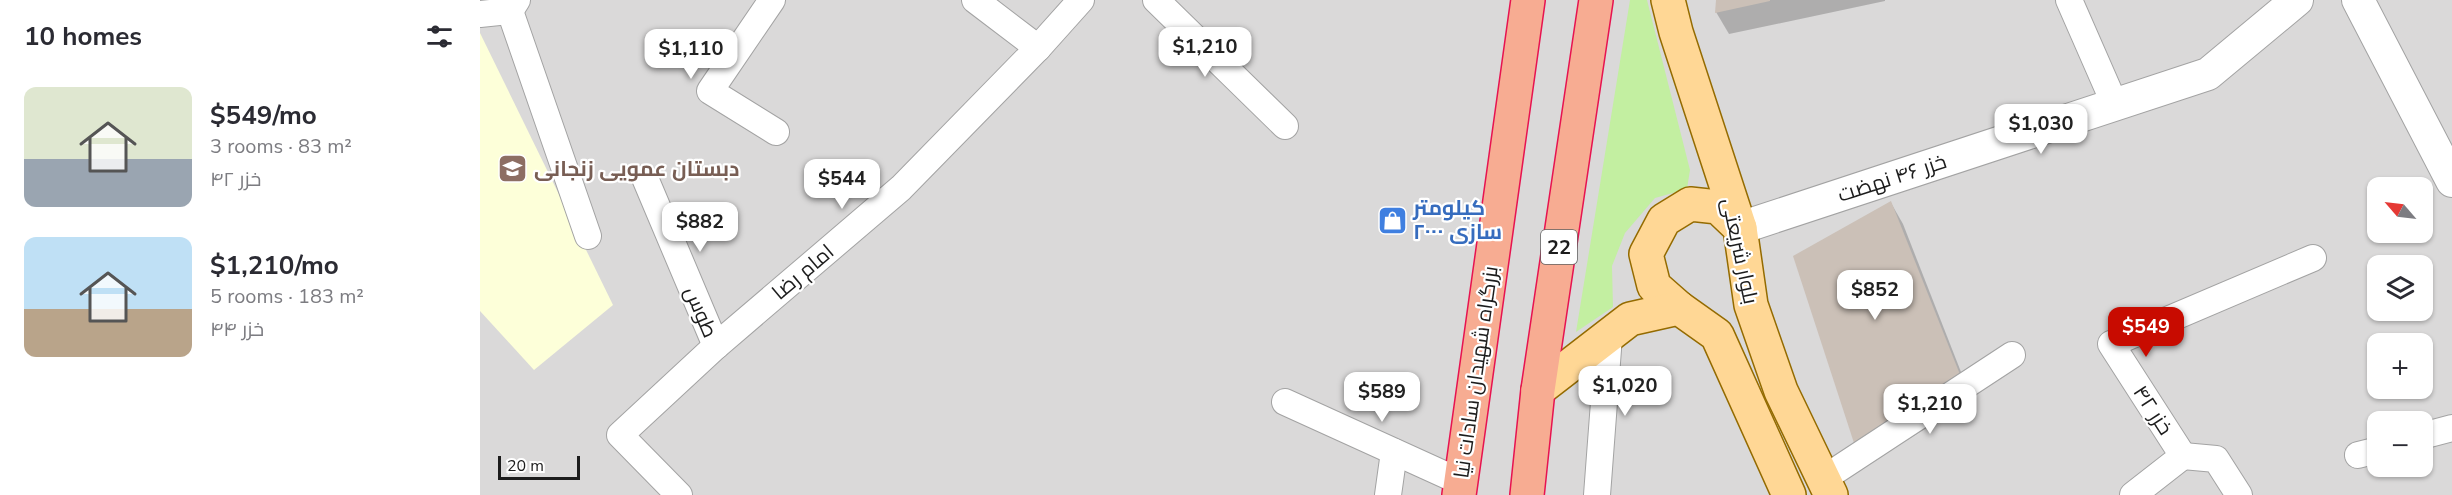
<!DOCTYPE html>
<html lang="en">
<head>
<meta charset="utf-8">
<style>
  body { margin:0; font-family:"Nunito Sans",Cairo,sans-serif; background:#f2f2f3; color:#2b2b33; height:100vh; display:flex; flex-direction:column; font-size:22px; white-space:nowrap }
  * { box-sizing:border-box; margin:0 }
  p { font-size:20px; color:#7c7c81 }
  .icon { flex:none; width:33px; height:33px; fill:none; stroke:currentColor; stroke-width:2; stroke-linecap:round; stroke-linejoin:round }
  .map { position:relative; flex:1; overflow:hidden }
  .drawer { display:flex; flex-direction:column; background:#fff; width:480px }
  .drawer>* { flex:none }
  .needle { width:39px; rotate:298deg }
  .fabs { position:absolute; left:1887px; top:177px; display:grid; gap:12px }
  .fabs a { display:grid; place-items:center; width:66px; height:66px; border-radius:12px; background:#fff; box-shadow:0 2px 4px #0004; font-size:30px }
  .scale { position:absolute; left:18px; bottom:15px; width:82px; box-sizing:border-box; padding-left:6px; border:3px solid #1c1c1c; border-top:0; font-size:16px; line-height:21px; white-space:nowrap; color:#1c1c1c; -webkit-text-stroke:4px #fff; paint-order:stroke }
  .price { position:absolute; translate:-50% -51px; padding:0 14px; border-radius:12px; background:#fff; color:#222; font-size:20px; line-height:39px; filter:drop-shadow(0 2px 3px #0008) }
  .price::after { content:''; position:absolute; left:50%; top:36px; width:18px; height:14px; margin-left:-9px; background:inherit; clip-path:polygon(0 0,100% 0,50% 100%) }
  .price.current { background:#c80b00; color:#fff }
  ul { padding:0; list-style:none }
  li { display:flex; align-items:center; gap:18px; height:150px; padding:0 24px }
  li span { display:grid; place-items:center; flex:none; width:168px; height:120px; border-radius:12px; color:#555 }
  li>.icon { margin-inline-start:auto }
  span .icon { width:72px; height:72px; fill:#fffc; stroke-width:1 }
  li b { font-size:26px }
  h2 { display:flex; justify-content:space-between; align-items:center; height:72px; padding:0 24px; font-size:26px }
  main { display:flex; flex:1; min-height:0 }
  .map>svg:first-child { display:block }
  .residential { fill:#dad9d9; fill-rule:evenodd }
  .education { fill:#fdffd9 }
  .grass { fill:#c3efa1 }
  .shadow { fill:#0003 }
  .building { fill:#cbc0b7 }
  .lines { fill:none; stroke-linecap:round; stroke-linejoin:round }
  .minor-casing { stroke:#a3a3a3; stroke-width:28 }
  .tertiary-casing { stroke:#a3a3a3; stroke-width:34 }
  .primary-casing { stroke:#946b00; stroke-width:36 }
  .trunk-casing { stroke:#e71350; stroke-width:36 }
  .minor { stroke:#fff; stroke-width:26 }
  .tertiary { stroke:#fff; stroke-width:32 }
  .primary { stroke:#ffd795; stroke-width:33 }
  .trunk { stroke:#f7ac92; stroke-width:33 }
  .labels { text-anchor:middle; stroke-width:4.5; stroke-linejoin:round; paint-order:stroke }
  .shield { fill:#fff; stroke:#606060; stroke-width:1.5 }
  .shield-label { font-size:20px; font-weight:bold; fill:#1c1c1c }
  .education-label { font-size:21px; font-weight:bold; fill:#785e54; stroke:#fff; text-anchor:start }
  .street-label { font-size:21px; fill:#1c1c1c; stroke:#fff }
  .shop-label { font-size:21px; font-weight:bold; fill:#366cbe; stroke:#fff; text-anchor:start }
</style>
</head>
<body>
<main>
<section class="drawer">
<h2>10 homes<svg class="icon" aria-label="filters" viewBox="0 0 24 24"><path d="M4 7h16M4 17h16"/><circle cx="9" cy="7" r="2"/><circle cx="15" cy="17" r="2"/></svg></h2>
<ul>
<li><span style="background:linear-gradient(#dfe7d0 60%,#9aa5b1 0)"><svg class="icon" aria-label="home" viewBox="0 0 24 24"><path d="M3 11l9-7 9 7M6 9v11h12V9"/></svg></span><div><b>$549/mo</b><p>3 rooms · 83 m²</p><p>خزر ۴۲</p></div></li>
<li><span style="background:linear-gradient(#bfe0f5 60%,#b9a48a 0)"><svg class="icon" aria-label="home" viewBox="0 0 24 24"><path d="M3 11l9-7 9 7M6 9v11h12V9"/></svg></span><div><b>$1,210/mo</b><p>5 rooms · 183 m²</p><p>خزر ۴۴</p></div></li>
</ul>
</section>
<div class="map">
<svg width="1972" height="495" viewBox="0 0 1972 495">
  <rect width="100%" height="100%" fill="#efebe1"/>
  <path class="residential" d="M 0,0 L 1972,0 L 1972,495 L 0,495 ZM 1898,188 L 1942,188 L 1942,232 L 1898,232 ZM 1898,266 L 1942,266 L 1942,310 L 1898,310 ZM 1898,344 L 1942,344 L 1942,388 L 1898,388 ZM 1898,422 L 1942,422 L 1942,466 L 1898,466 Z"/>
  <polygon class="education" points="0,33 133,305 54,370 0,311"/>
  <polygon class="grass" points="1150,0 1167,0 1210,170 1207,189 1175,198 1145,233 1132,266 1133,307 1096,332"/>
  <g class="shadow">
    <polygon points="1238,0 1405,0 1405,1 1249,34 1236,12"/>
    <polygon points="1411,203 1423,224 1492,400 1388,464 1376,442 1315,256"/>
  </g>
  <g class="building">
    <polygon points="1236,0 1290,0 1290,1 1235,13"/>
    <polygon points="1411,201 1481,377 1374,443 1313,256"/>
  </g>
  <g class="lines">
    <defs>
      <g id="minor">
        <polyline points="292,0 230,91 296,132"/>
        <polyline points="495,0 558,48"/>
        <polyline points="676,0 805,126"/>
        <polyline points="1589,0 1635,105"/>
        <polyline points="30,11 108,236"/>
        <polyline points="0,14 30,11 37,0"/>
        <polyline points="165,178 236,346"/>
        <polyline points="805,402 981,482"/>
        <polyline points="1942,436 1972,428"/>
        <polyline points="1878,455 1898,450"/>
        <polyline points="1703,456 1736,459 1759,495"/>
        <polyline points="1343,479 1532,355"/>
        <polyline points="199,495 140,435 236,346 421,188 558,48 601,0"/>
        <polyline points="908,495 914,452"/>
        <polyline points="1117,495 1129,336"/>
        <polyline points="1653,495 1703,456 1631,344 1833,258"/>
      </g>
      <g id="tertiary">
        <polyline points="1878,0 1972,181"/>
        <polyline points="1260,228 1728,74 1817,0"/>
      </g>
      <g id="primary">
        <polyline points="1188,0 1196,32 1260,228 1271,305 1301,391 1351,495"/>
        <polyline points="1199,308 1174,286 1166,254 1184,220 1210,204 1238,207 1260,228"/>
        <polyline points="1058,390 1150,319 1199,308 1237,335 1309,495"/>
      </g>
      <g id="trunk">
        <polyline points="979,495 1048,0"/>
        <polyline points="1047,495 1058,390 1116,0"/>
      </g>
    </defs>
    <use href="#minor" class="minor-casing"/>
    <use href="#tertiary" class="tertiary-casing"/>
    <use href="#primary" class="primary-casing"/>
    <use href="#trunk" class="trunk-casing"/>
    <use href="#minor" class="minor"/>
    <use href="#tertiary" class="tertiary"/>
    <use href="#primary" class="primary"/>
    <use href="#trunk" class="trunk"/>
  </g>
  <defs>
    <symbol id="school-square" viewBox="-11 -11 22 22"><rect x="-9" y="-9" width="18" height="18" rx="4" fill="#8d6e63" stroke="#fff"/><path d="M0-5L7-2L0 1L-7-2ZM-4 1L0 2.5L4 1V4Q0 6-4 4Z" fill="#fff"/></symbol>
    <symbol id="shop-square" viewBox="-11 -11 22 22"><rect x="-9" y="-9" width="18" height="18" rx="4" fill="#3f7fe0" stroke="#fff"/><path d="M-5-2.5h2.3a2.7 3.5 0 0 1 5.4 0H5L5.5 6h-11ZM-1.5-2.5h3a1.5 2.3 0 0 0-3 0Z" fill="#fff"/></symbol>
  </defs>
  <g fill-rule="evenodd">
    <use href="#school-square" x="16" y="152" width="33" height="33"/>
    <use href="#shop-square" x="896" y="204" width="33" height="33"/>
  </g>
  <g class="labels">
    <rect class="shield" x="1061" y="230" width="36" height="34" rx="4.5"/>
    <g class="shield-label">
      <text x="1079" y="254">22</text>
    </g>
    <g class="education-label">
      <text x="54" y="176">دبستان عمویی زنجانی</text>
    </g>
    <g class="street-label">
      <text transform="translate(1412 178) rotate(-18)" y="7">خزر ۴۶ نهضت</text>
      <text transform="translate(1260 251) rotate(78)" y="7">بلوار شریعتی</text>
      <text transform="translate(323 272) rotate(-40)" y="7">امام رضا</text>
      <text transform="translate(221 312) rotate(67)" y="7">طوس</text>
      <text transform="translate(996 372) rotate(-82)" y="7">بزرگراه شهیدان سادات نیا</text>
      <text transform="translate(1673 410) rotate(57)" y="7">خزر ۴۲</text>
    </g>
    <g class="shop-label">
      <text x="933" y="215">کیلومتر<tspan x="933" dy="24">سازی ۲۰۰۰</tspan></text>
    </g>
  </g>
</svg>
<div class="fabs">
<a><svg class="needle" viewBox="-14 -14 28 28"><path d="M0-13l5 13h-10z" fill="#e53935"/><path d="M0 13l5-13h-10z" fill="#7c7c81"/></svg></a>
<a><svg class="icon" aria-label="layers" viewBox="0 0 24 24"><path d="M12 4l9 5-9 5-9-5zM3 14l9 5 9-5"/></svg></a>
<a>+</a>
<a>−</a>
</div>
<div class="scale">20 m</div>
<b class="price" style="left:725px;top:78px">$1,210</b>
<b class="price" style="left:211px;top:80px">$1,110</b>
<b class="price" style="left:1561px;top:155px">$1,030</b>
<b class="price" style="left:362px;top:210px">$544</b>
<b class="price" style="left:220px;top:253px">$882</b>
<b class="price" style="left:1395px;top:321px">$852</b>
<b class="price current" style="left:1666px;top:358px">$549</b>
<b class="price" style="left:1145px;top:417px">$1,020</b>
<b class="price" style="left:902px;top:423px">$589</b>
<b class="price" style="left:1450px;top:435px">$1,210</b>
</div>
</main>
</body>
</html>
